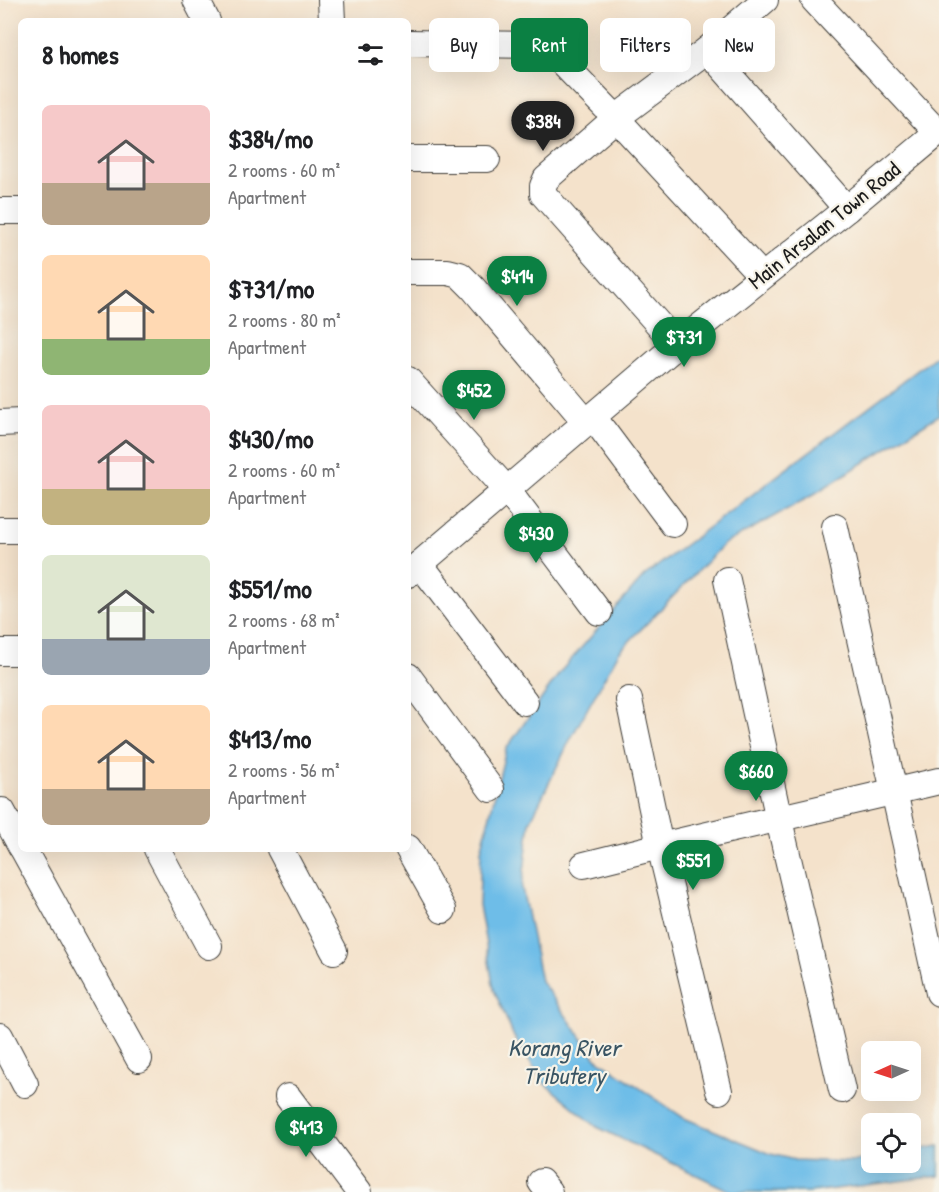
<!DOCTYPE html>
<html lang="en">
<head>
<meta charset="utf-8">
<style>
  body { margin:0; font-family:"Patrick Hand",sans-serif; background:#f2f2f2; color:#202124; height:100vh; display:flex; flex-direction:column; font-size:22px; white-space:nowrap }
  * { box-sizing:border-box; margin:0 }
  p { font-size:20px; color:#757577 }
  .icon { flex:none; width:33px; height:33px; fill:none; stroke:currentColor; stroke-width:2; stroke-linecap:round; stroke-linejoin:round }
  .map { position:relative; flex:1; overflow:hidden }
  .panel { position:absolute; left:18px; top:18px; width:393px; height:834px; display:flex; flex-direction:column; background:#fff; border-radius:9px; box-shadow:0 6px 24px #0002 }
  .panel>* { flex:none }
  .banner { position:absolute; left:429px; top:18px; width:420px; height:54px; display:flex; gap:12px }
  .needle { width:39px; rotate:267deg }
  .fabs { position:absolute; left:861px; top:1041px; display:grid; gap:12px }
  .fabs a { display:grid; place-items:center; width:60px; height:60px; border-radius:9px; background:#fff; box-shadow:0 6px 24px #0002; font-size:30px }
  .price { position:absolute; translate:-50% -51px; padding:0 14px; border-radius:21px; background:#0b8043; color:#fff; font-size:20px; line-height:39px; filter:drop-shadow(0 2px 3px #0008) }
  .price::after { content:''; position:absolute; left:50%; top:36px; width:18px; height:14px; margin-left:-9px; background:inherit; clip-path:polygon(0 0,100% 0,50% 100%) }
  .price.selected { background:#222; color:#fff }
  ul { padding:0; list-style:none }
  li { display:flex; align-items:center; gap:18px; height:150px; padding:0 24px }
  li span { display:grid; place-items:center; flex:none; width:168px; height:120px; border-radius:9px; color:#555 }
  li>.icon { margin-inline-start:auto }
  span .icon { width:72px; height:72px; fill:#fffc; stroke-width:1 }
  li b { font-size:26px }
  h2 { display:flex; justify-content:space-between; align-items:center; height:72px; padding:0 24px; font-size:26px }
  .chip { padding:0 21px; border-radius:9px; background:#fff; box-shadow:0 6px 24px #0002; font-size:21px; line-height:54px }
  .chip.selected { background:#0b8043; color:#fff }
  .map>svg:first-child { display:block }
  .water { fill:#6ebde8; stroke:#456c82; stroke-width:1.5 }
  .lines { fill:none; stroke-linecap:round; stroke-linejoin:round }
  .minor-casing { stroke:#3c3a36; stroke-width:28 }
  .minor { stroke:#fff; stroke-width:26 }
  .labels { text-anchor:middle; stroke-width:4.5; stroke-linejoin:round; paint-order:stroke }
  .street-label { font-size:22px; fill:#1c1c1c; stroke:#f7f3e8 }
  .water-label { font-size:24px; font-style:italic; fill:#395463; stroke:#f7f3e8 }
</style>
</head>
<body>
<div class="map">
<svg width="939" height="1192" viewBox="0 0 939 1192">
  <rect width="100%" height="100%" fill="#f7f3e8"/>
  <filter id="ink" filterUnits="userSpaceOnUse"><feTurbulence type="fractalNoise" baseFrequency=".0167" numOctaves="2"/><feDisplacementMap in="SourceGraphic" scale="12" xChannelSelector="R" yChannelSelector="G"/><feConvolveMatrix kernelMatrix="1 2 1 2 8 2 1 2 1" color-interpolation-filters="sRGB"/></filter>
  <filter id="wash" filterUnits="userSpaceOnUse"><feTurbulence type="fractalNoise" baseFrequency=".008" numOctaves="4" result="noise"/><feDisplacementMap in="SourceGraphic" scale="24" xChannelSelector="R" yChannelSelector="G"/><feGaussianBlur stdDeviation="1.35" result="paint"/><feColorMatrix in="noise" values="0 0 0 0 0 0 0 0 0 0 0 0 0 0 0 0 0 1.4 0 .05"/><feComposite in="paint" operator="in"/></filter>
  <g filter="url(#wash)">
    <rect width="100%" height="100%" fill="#f4e2cb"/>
    <polygon class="water" points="939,354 939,415 811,496 724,544 619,652 570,740 530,822 522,888 541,981 596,1058 684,1118 771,1154 795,1160 851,1162 871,1158 872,1162 910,1162 911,1151 939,1146 939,1176 810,1192 732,1192 597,1127 544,1083 514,1037 494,990 479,905 481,851 506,749 561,671 644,576"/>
  </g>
  <g filter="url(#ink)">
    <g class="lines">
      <defs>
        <g id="minor">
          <polyline points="196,0 207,21"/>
          <polyline points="331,0 332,21"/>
          <polyline points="814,0 938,133"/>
          <polyline points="408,43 537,45 548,48 616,118 761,275"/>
          <polyline points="707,50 847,209"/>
          <polyline points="408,159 487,159"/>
          <polyline points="0,211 21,211"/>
          <polyline points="408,272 448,272 460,275 473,288 586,422"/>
          <polyline points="677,345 543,194 543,186 546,179 616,118 707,50 765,0"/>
          <polyline points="408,380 507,490 599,612"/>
          <polyline points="593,417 673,524"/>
          <polyline points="0,423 21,422"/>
          <polyline points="835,527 939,993"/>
          <polyline points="0,530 21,530"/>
          <polyline points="420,564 525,702"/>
          <polyline points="408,574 677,345 847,209 939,132"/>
          <polyline points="727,580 779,820 842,1090"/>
          <polyline points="0,652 21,652"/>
          <polyline points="408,676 491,789"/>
          <polyline points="629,700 660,846 719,1091"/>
          <polyline points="2,811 21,846"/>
          <polyline points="408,848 443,910"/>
          <polyline points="23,849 139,1059"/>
          <polyline points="157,849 209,946"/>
          <polyline points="280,849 334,951"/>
          <polyline points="584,865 660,846 939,781"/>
          <polyline points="0,1036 25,1084"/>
          <polyline points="288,1097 359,1192"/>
          <polyline points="541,1182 549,1192"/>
        </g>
      </defs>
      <use href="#minor" class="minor-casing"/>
      <use href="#minor" class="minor"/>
    </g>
  </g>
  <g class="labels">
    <g class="street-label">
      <text transform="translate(824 225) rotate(-39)" y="8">Main Arsalan Town Road</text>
    </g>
    <g class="water-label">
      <text x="564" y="1056">Korang River<tspan x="564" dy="28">Tributery</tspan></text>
    </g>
  </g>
</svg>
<div class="fabs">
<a><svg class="needle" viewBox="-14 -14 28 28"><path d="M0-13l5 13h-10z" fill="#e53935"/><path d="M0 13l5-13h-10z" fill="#757577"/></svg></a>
<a><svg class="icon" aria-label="locate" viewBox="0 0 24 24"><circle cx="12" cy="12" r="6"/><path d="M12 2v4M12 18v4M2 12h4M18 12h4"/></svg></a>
</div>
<b class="price selected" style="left:543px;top:152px">$384</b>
<b class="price" style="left:517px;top:307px">$414</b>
<b class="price" style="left:684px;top:368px">$731</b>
<b class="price" style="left:474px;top:421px">$452</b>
<b class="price" style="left:536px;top:564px">$430</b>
<b class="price" style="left:756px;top:802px">$660</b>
<b class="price" style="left:693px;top:891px">$551</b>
<b class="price" style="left:306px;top:1158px">$413</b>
<div class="banner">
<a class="chip">Buy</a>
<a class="chip selected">Rent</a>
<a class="chip">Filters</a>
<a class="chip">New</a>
</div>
<section class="panel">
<h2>8 homes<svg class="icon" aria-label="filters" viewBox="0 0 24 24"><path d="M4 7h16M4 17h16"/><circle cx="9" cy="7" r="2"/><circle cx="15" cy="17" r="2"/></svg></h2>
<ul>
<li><span style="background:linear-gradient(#f6c9c9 65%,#b9a48a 0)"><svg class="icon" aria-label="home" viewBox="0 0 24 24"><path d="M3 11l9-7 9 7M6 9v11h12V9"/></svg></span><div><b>$384/mo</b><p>2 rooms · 60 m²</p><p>Apartment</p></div></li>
<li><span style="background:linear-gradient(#ffd9b3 70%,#8fb573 0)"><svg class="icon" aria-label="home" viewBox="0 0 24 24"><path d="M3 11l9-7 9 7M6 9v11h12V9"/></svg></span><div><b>$731/mo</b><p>2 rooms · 80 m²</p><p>Apartment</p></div></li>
<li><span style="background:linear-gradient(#f6c9c9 70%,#c2b280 0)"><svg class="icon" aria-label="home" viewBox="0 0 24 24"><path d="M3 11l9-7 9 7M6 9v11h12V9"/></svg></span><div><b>$430/mo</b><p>2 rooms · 60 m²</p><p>Apartment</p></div></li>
<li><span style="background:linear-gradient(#dfe7d0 70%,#9aa5b1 0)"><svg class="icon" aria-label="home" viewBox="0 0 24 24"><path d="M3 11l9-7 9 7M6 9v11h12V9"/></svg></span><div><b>$551/mo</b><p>2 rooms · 68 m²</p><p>Apartment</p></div></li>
<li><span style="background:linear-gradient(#ffd9b3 70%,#b9a48a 0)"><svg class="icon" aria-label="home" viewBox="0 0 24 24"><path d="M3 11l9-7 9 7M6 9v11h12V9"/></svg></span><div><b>$413/mo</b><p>2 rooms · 56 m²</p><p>Apartment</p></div></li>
</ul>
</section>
</div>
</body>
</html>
